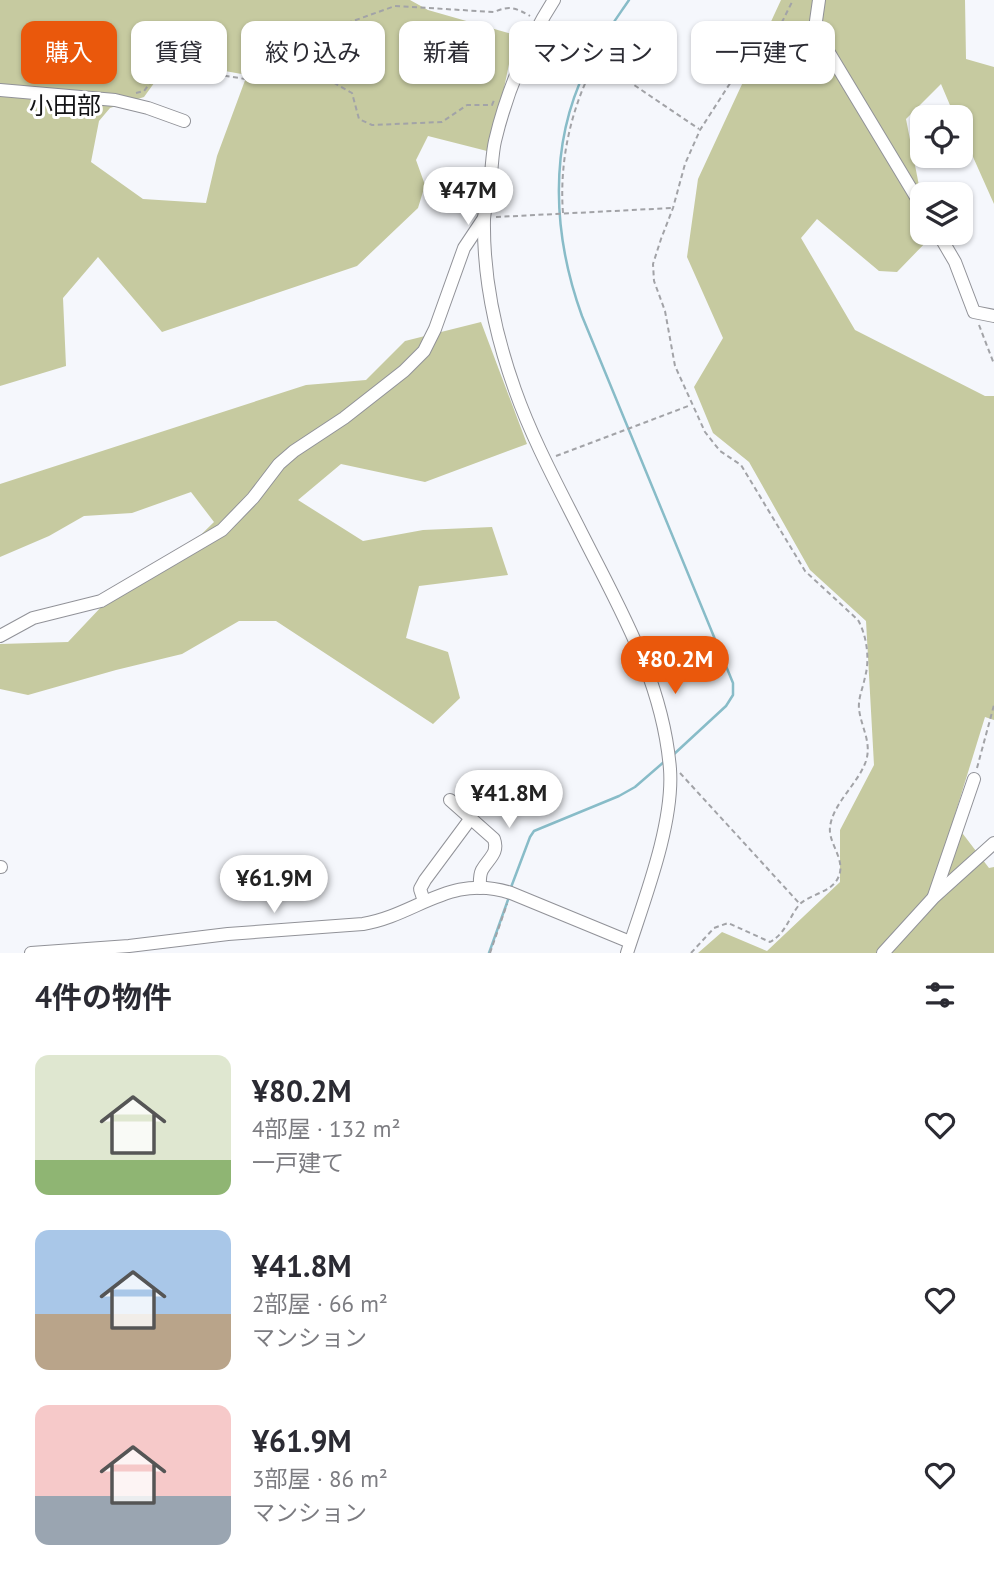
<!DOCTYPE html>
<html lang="ja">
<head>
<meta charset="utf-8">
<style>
  body { margin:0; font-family:"PT Sans","Noto Sans JP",sans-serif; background:#f2f2f3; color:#2b2b33; height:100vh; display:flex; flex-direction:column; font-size:26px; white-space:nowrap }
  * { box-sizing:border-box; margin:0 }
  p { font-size:23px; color:#7c7c81 }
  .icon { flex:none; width:38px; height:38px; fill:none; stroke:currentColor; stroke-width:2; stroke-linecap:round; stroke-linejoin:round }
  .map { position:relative; height:953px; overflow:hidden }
  .drawer { display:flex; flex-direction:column; background:#fff; flex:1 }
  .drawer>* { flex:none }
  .top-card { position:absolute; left:21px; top:21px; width:952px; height:63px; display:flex; gap:14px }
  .fabs { position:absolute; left:910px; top:105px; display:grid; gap:14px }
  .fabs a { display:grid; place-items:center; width:63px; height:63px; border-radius:14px; background:#fff; box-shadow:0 2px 5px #0004; font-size:35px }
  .price { position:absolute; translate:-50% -60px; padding:0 16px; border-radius:24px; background:#fff; color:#222; font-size:23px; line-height:46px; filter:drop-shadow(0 2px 4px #0008) }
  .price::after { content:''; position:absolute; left:50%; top:42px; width:21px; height:16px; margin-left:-10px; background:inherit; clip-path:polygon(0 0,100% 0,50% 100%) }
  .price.on { background:#ea580c; color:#fff }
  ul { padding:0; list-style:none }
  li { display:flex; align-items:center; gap:21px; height:175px; padding:0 35px }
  li span { display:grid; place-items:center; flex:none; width:196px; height:140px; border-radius:14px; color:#555 }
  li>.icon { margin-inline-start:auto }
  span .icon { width:84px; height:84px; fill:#fffc; stroke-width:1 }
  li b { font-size:30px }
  h2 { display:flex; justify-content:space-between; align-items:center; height:84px; padding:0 35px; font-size:30px }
  .chip { padding:0 24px; border-radius:14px; background:#fff; box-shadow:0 2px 5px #0004; font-size:24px; line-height:63px }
  .chip.on { background:#ea580c; color:#fff }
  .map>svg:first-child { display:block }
  .forest { fill:#c6caa0; fill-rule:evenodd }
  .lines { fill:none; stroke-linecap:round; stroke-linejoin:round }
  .stream { stroke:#88bcc8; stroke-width:2.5 }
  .minor-casing { stroke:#919298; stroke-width:14 }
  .path { stroke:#a2a3a7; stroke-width:2; stroke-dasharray:5 3.5; stroke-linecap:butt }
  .minor { stroke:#fff; stroke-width:12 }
  .labels { text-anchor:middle; stroke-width:6; stroke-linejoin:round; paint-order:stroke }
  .quarter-label { font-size:24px; fill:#131315; stroke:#fff }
</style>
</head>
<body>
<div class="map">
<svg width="994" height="953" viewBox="0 0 994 953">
  <rect width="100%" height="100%" fill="#f5f7fc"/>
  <g class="forest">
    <path d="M 0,0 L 410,0 L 428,10 L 515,35 L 496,127 L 487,151 L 428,136 L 416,160 L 425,185 L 418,208 L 357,266 L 162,332 L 98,257 L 63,298 L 66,366 L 0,386 ZM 170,61 L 247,75 L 217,156 L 206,203 L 143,199 L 91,162 L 99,121 L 110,108 L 144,97 Z"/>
    <polygon points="781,0 965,0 966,59 994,67 994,204 961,130 961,117 955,117 941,84 906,119 922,201 922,233 929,233 930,238 897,272 879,271 817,219 801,238 855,330 985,396 994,396 994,720 985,717 953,821 989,868 994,867 994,953 698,953 722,932 767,951 840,882 840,830 874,765 866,621 810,570 749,462 713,433 694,387 723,338 687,257 698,179"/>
    <polygon points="481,322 527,444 425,482 341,464 298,500 363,541 423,530 492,527 508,575 419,586 406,638 448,652 460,698 433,724 276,621 239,621 182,654 116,670 28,695 0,689 0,644 68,642 103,605 167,568 214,522 191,492 132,513 84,516 49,536 0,557 0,484 306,385 366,380 405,341"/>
  </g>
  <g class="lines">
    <g class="stream">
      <path d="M 629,0 C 614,22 597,45 586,69 C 548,147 553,236 582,316 L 733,683 L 733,695 L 726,706 L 673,755"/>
      <polyline points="510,890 530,837 534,831 619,796 635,787 665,761"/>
      <polyline points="489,953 509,897"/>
    </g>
    <defs>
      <g id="minor">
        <path d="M 554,0 C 528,40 506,94 495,141 C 492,154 492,169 490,182 C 488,195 485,207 484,219 C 483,276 496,337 515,390 C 533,441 560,490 584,538 C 622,613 663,683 670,769 C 674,824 644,900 627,953"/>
        <polyline points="819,0 816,21 819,36 922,207"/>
        <polyline points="0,90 115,100 148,108 184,121"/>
        <polyline points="938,233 955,262 974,312 994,316"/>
        <polyline points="0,636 33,618 101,601 222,530 253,498 279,464 294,451 344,418 404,371 424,351 435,329 464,248 484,218"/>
        <path d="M 450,800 L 494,839 C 499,853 489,858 482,870 C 479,876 480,881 480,888"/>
        <polyline points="0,867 1,867"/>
        <polyline points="934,896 974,779"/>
        <polyline points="424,901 420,889 425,880 471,818"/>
        <path d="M 31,953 L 129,946 L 228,934 L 363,924 C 417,915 450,873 511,893 L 630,942"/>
        <polyline points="883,953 934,897 994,843"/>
      </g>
    </defs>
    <use href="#minor" class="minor-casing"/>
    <g class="path">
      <path d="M 339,26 L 395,6 L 494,12 C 510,5 516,8 530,16"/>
      <polyline points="550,28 699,129"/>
      <polyline points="136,93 144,91 163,66 258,81 282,77 331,81 352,93 359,119 372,125 442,122 467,105 492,105 495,98"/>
      <path d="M 563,213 C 559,161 571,107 596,61"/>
      <polyline points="496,217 672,208"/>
      <polyline points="979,325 994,364"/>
      <polyline points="556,456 691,405"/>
      <polyline points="977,768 994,705"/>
      <polyline points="680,773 799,903"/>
      <polyline points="490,953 507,904"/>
      <path d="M 691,953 L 714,928 L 728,923 L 770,942 C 786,933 788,919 799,905 C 809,894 831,893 838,878 C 847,860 828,844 830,827 C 833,803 858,784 866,761 C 872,742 861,727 859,709 C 858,698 863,688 865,677 C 870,660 867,636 858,620 L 805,571 L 741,465 L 720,451 L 705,432 L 675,366 L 665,311 L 654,281 L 653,264 L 661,239 L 673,208 L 685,164 L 700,130 L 736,74 L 782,22 L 793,0"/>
    </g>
    <use href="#minor" class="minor"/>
  </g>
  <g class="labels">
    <g class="quarter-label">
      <text x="65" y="114">小田部</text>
    </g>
  </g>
</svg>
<div class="fabs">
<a><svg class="icon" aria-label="locate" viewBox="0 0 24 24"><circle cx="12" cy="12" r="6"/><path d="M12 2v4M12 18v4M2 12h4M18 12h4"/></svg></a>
<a><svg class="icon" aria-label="layers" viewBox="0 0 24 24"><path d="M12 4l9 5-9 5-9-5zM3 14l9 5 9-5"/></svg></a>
</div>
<b class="price" style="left:468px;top:227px">¥47M</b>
<b class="price on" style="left:675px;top:696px">¥80.2M</b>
<b class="price" style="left:509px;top:830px">¥41.8M</b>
<b class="price" style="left:274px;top:915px">¥61.9M</b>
<div class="top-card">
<a class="chip on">購入</a>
<a class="chip">賃貸</a>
<a class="chip">絞り込み</a>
<a class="chip">新着</a>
<a class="chip">マンション</a>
<a class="chip">一戸建て</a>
</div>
</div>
<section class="drawer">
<h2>4件の物件<svg class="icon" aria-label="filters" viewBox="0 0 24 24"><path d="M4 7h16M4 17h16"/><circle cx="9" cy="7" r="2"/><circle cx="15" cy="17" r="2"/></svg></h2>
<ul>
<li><span style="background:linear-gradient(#dfe7d0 75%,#8fb573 0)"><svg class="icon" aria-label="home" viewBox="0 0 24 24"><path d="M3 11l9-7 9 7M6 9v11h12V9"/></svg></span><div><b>¥80.2M</b><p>4部屋 · 132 m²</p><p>一戸建て</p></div><svg class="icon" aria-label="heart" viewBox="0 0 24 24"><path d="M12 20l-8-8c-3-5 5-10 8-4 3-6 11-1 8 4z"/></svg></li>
<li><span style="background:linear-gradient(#a9c7e8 60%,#b9a48a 0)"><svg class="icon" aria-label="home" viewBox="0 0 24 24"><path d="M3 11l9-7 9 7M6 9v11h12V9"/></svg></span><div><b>¥41.8M</b><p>2部屋 · 66 m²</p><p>マンション</p></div><svg class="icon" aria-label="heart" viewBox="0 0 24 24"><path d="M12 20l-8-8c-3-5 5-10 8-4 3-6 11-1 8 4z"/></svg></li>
<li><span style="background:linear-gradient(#f6c9c9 65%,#9aa5b1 0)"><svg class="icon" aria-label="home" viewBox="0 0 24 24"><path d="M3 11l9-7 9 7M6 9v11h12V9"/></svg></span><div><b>¥61.9M</b><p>3部屋 · 86 m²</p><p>マンション</p></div><svg class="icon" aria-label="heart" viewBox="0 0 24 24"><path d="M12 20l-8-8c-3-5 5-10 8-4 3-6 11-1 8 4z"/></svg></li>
</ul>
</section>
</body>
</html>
